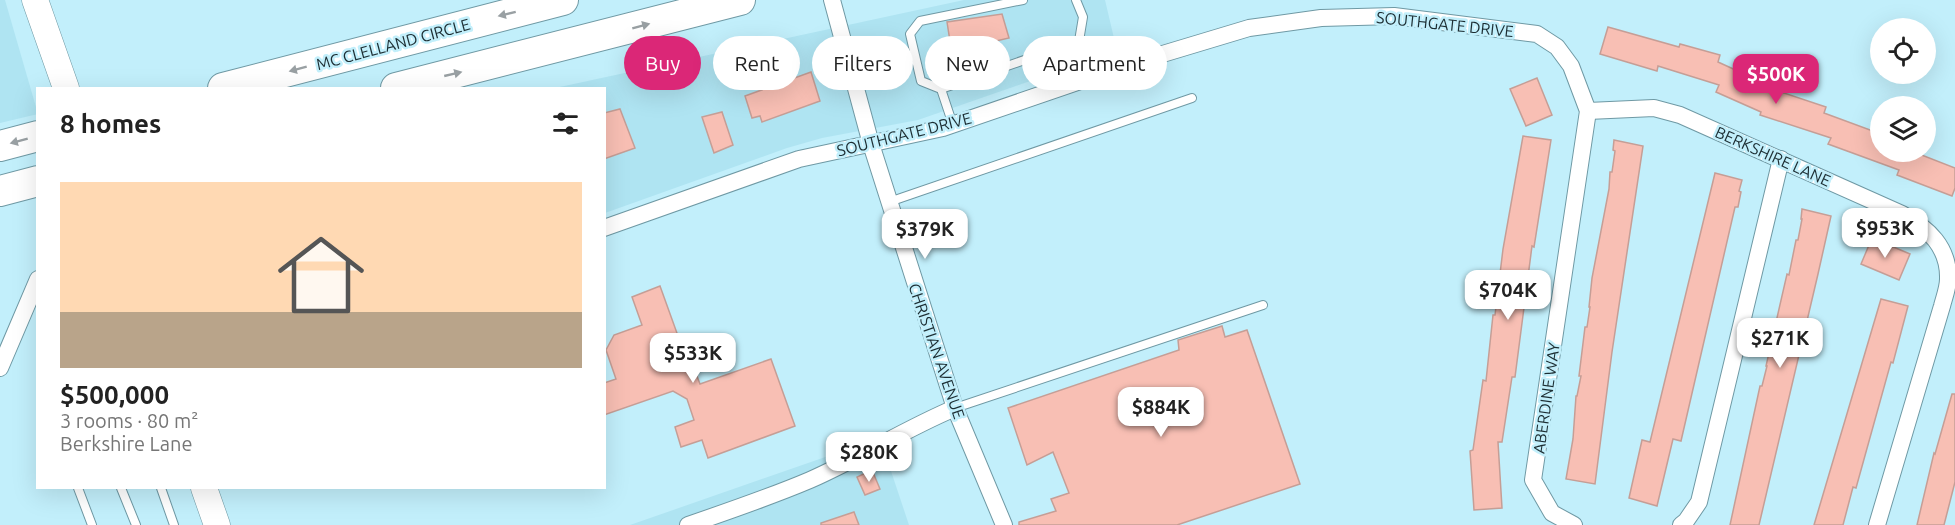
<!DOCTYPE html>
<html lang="en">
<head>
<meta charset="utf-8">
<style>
  body { margin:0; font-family:Ubuntu,sans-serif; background:#f6f6f6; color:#222; height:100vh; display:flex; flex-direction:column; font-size:22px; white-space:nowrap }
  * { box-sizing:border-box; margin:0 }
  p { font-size:20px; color:#767676 }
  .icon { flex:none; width:33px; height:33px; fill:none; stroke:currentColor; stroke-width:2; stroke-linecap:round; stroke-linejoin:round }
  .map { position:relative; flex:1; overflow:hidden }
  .drawer { position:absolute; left:36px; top:87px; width:570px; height:402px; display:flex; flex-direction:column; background:#fff; border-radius:0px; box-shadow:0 6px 24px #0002 }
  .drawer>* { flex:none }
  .banner { position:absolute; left:624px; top:36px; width:570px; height:54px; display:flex; gap:12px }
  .buttons { position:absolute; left:1870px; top:18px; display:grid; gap:12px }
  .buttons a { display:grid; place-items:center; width:66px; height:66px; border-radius:50%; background:#fff; box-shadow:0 6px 24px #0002; font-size:30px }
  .price { position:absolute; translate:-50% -51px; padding:0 14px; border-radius:12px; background:#fff; color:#222; font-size:20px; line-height:39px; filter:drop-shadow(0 2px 3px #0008) }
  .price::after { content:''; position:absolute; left:50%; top:36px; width:18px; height:14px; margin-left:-9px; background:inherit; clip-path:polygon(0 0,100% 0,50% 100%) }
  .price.current { background:#db2777; color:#fff }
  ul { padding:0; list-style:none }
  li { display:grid; align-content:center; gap:12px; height:318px; padding:0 24px }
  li+li { border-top:2px solid #e0e0e0 }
  li span { display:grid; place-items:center; height:186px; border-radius:0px; color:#555 }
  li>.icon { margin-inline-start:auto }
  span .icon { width:108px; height:108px; fill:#fffc; stroke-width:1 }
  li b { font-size:26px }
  h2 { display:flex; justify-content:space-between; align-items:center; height:72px; padding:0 24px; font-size:26px }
  .tag { padding:0 21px; border-radius:27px; background:#fff; box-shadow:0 6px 24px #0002; font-size:21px; line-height:54px }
  .tag.current { background:#db2777; color:#fff }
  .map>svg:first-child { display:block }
  .built { fill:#afe4f2 }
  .building { fill:#f8bfb4; stroke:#c59e96; stroke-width:1.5 }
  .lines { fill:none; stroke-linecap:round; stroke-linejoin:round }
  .lane-casing { stroke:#6f99a4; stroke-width:10 }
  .street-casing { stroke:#6f99a4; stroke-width:18 }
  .primary-casing { stroke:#6f99a4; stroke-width:27 }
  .highway-casing { stroke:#6f99a4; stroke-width:32 }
  .lane { stroke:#fff; stroke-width:8 }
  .street { stroke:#fff; stroke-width:16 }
  .primary { stroke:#fff; stroke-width:26 }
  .highway { stroke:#fff; stroke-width:30 }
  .oneway { fill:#99a0a3 }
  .labels { text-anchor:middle; stroke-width:5; stroke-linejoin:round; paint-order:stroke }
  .street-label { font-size:16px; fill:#1c2d32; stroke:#c2effb }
</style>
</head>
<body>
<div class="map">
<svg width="1955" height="525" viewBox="0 0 1955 525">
  <rect width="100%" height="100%" fill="#c2effb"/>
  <g class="built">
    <polygon points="0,0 5,0 38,114 0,123"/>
    <polygon points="964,0 1105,0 1117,51 918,120 822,138 787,148 605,213 604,88 555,88"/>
    <polygon points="880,438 909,525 630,525"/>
  </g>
  <g class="building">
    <polygon points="1002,14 1009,38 983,44 984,48 952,54 947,22"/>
    <polygon points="1608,27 1679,47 1680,44 1720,55 1718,62 1764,83 1763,86 1826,107 1824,113 1881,134 1881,152 1914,152 1955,168 1955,188 1952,196 1897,175 1899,170 1828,144 1831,138 1760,115 1761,112 1716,92 1719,85 1658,66 1657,71 1600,54"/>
    <polygon points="811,72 820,101 762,122 760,116 752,118 745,96"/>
    <polygon points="1537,78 1552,115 1526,126 1510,89"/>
    <polygon points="620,109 635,148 604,159 604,113"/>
    <polygon points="722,112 733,145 714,153 702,117"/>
    <polygon points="1523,136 1551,140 1534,247 1532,246 1515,377 1512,377 1502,442 1498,442 1502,508 1474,510 1470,451 1473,450 1483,380 1486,381 1493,315 1495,315 1503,249"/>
    <polygon points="1614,140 1643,146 1612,352 1595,484 1566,479 1573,439 1576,396 1577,396 1581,376 1579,376 1585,327 1587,327 1590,307 1589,307 1592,278 1609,189 1610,172 1612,172 1615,151 1613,150"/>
    <polygon points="1715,173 1742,180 1739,191 1741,192 1738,207 1735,207 1681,441 1673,439 1657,506 1629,498 1642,440 1650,442"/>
    <polygon points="1802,209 1831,216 1818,274 1759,525 1730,525 1760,386 1762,386 1767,366 1766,366 1787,274 1789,275 1796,240 1798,240 1802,219 1801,219"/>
    <polygon points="1872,238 1910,254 1899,280 1861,264"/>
    <polygon points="660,286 687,361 692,363 700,384 771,359 795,426 708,458 702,440 681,447 675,427 694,420 687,399 673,391 604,415 604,383 616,379 606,350 614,335 642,325 632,297"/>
    <polygon points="1881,299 1908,306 1893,363 1891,362 1856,488 1853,487 1843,525 1814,525"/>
    <polygon points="1222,326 1225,337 1247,330 1300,484 1177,525 1019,525 1019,522 1056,511 1051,499 1069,493 1053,452 1027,465 1008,408 1179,350 1178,340"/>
    <polygon points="1952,394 1955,394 1955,482 1944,525 1917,525 1934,453 1935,454"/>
    <polygon points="872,470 880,489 865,495 857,477"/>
    <polygon points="854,512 859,525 821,525 821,523"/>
  </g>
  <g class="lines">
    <defs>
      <g id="lane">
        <polyline points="1076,0 1083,17 1079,41 1094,76"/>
        <polyline points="941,89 1079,41"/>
        <polyline points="953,125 941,89 921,81 910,34 920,21 1023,0"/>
        <polyline points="889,202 1192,98"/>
        <polyline points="955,408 1263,305"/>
        <polyline points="78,488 92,525"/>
        <polyline points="121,488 136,525"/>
        <polyline points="161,488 174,525"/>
      </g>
      <g id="street">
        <polyline points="832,0 871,144 955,408 1004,525"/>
        <path d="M 1588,111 L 1654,108 L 1680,115 L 1902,214 C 1928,228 1949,247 1948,279 C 1948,288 1944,298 1942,306 L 1877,525"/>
        <polyline points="604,228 799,159 943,128 1136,62 1249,28 1321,18 1394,16 1537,34 1557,47 1571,66 1588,111 1533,480 1552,513 1574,525"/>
        <polyline points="0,368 38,279"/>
        <path d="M 688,525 C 729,511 770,497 810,480 C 860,458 905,429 955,408"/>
        <polyline points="1681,525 1686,521 1699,502 1781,159"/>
      </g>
      <g id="primary">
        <polyline points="35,0 66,88"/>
        <polyline points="204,488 217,525"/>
      </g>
      <g id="highway">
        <polyline points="223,88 563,0"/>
        <polyline points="396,88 740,0"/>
        <polyline points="0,146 38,136"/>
        <polyline points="0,191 38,181"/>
      </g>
    </defs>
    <use href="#lane" class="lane-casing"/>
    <use href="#street" class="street-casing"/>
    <use href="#primary" class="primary-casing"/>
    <use href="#highway" class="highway-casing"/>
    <use href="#lane" class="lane"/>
    <use href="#street" class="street"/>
    <use href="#primary" class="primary"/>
    <use href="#highway" class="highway"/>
  </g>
  <defs><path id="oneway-solid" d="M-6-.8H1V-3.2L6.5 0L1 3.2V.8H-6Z" transform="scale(1.5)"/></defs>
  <g class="oneway">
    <use href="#oneway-solid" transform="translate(507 14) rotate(166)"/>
    <use href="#oneway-solid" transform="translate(641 26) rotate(-15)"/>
    <use href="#oneway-solid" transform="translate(298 69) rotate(165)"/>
    <use href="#oneway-solid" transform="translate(453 74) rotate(-13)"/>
    <use href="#oneway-solid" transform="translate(19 141) rotate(165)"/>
  </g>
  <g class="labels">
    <g class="street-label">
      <text transform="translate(1445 24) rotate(6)" y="6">SOUTHGATE DRIVE</text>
      <text transform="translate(393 44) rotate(-15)" y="6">MC CLELLAND CIRCLE</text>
      <text transform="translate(904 134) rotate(-14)" y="6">SOUTHGATE DRIVE</text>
      <text transform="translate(1773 156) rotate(24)" y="6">BERKSHIRE LANE</text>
      <text transform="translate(937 351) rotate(71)" y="6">CHRISTIAN AVENUE</text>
      <text transform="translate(1546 398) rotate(-82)" y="6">ABERDINE WAY</text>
    </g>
  </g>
</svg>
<div class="buttons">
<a><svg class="icon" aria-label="locate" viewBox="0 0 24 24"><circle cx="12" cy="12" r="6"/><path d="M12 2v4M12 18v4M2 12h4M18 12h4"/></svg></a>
<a><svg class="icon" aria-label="layers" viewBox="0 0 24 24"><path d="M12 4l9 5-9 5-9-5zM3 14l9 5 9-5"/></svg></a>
</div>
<b class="price current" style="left:1776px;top:105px">$500K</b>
<b class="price" style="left:1885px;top:259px">$953K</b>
<b class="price" style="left:925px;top:260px">$379K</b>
<b class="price" style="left:1508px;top:321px">$704K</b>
<b class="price" style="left:1780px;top:369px">$271K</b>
<b class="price" style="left:693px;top:384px">$533K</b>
<b class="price" style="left:1161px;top:438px">$884K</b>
<b class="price" style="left:869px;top:483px">$280K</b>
<div class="banner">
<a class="tag current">Buy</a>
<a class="tag">Rent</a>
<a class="tag">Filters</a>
<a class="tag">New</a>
<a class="tag">Apartment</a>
</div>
<section class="drawer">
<h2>8 homes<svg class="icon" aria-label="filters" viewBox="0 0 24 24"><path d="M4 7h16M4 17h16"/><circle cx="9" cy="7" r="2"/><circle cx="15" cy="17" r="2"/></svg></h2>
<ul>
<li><span style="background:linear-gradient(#ffd9b3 70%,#b9a48a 0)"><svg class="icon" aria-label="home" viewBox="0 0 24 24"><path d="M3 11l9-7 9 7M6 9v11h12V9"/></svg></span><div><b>$500,000</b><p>3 rooms · 80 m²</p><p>Berkshire Lane</p></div></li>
</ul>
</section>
</div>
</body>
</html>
